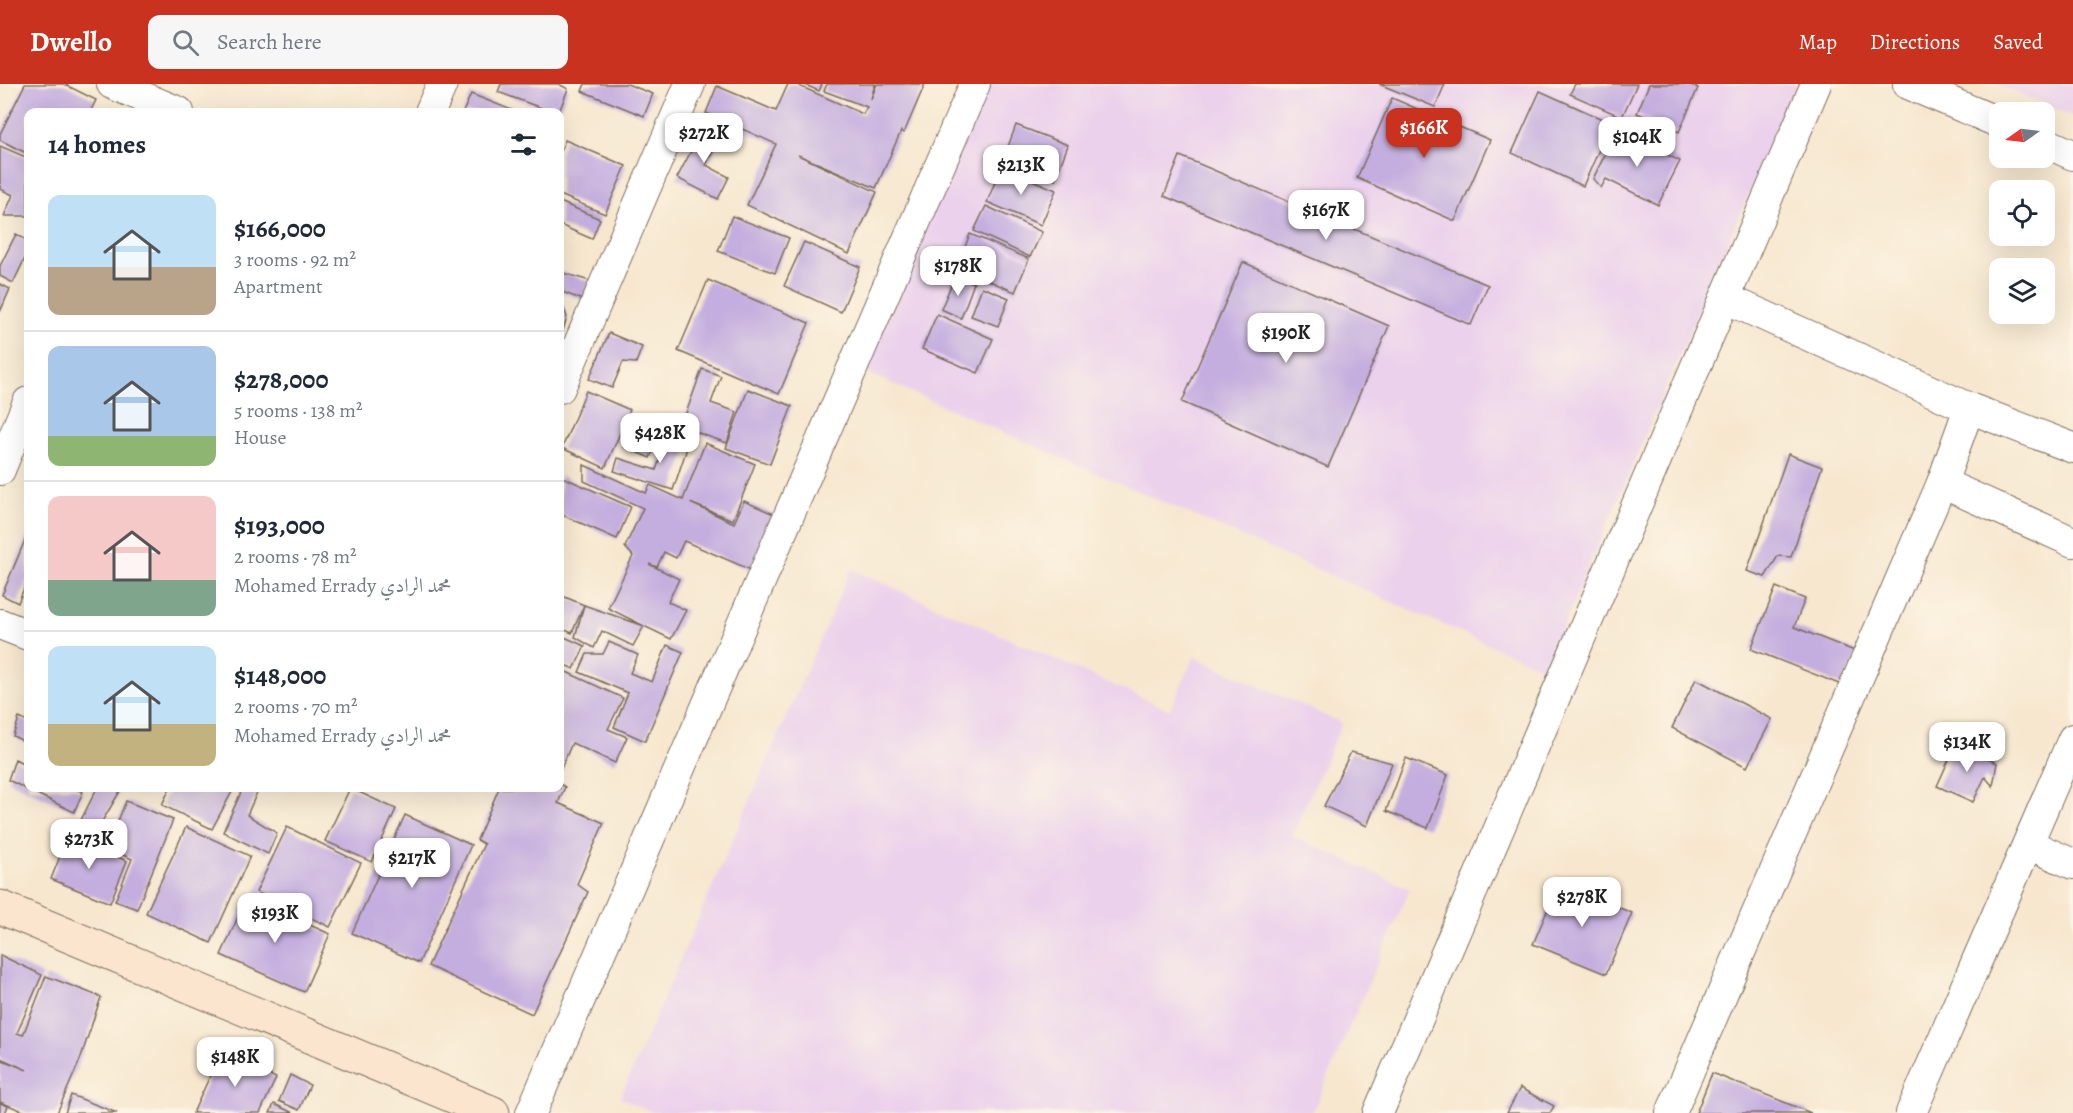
<!DOCTYPE html>
<html lang="en">
<head>
<meta charset="utf-8">
<style>
  body { margin:0; font-family:Alegreya,Amiri,serif; background:#f6f6f7; color:#1f2937; height:100vh; display:flex; flex-direction:column; font-size:22px; white-space:nowrap }
  * { box-sizing:border-box; margin:0 }
  p { font-size:20px; color:#747a83 }
  .icon { flex:none; width:33px; height:33px; fill:none; stroke:currentColor; stroke-width:2; stroke-linecap:round; stroke-linejoin:round }
  .map { position:relative; flex:1; overflow:hidden }
  .side { position:absolute; left:24px; top:24px; width:540px; height:684px; display:flex; flex-direction:column; background:#fff; border-radius:12px; box-shadow:0 6px 24px #0002 }
  .side>* { flex:none }
  .needle { width:39px; rotate:256deg }
  .tools { position:absolute; left:1989px; top:18px; display:grid; gap:12px }
  .tools a { display:grid; place-items:center; width:66px; height:66px; border-radius:12px; background:#fff; box-shadow:0 6px 24px #0002; font-size:30px }
  .price { position:absolute; translate:-50% -51px; padding:0 14px; border-radius:12px; background:#fff; color:#222; font-size:20px; line-height:39px; filter:drop-shadow(0 2px 3px #0008) }
  .price::after { content:''; position:absolute; left:50%; top:36px; width:18px; height:14px; margin-left:-9px; background:inherit; clip-path:polygon(0 0,100% 0,50% 100%) }
  .price.on { background:#c8321e; color:#fff }
  ul { padding:0; list-style:none }
  li { display:flex; align-items:center; gap:18px; height:150px; padding:0 24px }
  li+li { border-top:2px solid #e0e1e3 }
  li span { display:grid; place-items:center; flex:none; width:168px; height:120px; border-radius:12px; color:#555 }
  li>.icon { margin-inline-start:auto }
  span .icon { width:72px; height:72px; fill:#fffc; stroke-width:1 }
  li b { font-size:26px }
  h2 { display:flex; justify-content:space-between; align-items:center; height:72px; padding:0 24px; font-size:26px }
  header { display:flex; align-items:center; gap:36px; box-sizing:border-box; height:84px; padding:0 30px; background:#c8321e; color:#fff }
  header strong { font-size:28px }
  nav { display:flex; gap:33px; margin-inline-start:auto; font-size:21px }
  .search { width:420px; height:54px; background:#f6f6f7; display:flex; align-items:center; gap:15px; box-sizing:border-box; padding:0 21px; border-radius:12px; color:#747a83; font-size:22px }
  .map>svg:first-child { display:block }
  .built { fill:#ebd1ec }
  .building { fill:#c4aedf }
  .lines { fill:none; stroke-linecap:round; stroke-linejoin:round }
  .street-casing { stroke:#7d6c5c; stroke-width:32 }
  .secondary-casing { stroke:#7d6c5c; stroke-width:35 }
  .street { stroke:#fff; stroke-width:30 }
  .secondary { stroke:#fbe5cf; stroke-width:33 }
</style>
</head>
<body>
<header>
<strong>Dwello</strong>
<div class="search"><svg class="icon" aria-label="search" viewBox="0 0 24 24"><circle cx="10" cy="10" r="6"/><path d="M15 15l6 6"/></svg>Search here</div>
<nav><a>Map</a><a>Directions</a><a>Saved</a></nav>
</header>
<div class="map">
<svg width="2073" height="1029" viewBox="0 0 2073 1029">
  <rect width="100%" height="100%" fill="#fcf5e5"/>
  <filter id="ink" filterUnits="userSpaceOnUse"><feTurbulence type="fractalNoise" baseFrequency=".0167" numOctaves="2"/><feDisplacementMap in="SourceGraphic" scale="12" xChannelSelector="R" yChannelSelector="G"/><feConvolveMatrix kernelMatrix="1 2 1 2 8 2 1 2 1" color-interpolation-filters="sRGB"/></filter>
  <filter id="wash" filterUnits="userSpaceOnUse"><feTurbulence type="fractalNoise" baseFrequency=".008" numOctaves="4" result="noise"/><feDisplacementMap in="SourceGraphic" scale="24" xChannelSelector="R" yChannelSelector="G"/><feGaussianBlur stdDeviation="1.35" result="paint"/><feColorMatrix in="noise" values="0 0 0 0 0 0 0 0 0 0 0 0 0 0 0 0 0 1.4 0 .05"/><feComposite in="paint" operator="in"/></filter>
  <g filter="url(#wash)">
    <rect width="100%" height="100%" fill="#f7e7cf"/>
    <g class="built">
      <polygon points="986,0 1796,0 1545,585 863,287"/>
      <polygon points="1997,0 2073,0 2073,33"/>
      <polygon points="851,485 1170,626 1194,573 1342,639 1292,752 1410,805 1312,1029 654,1029 620,1014"/>
    </g>
    <g id="blocks">
      <g class="building">
        <polygon points="25,0 64,0 96,16 90,28 28,28 28,70 0,56 0,50"/>
        <polygon points="501,0 559,0 568,5 559,28 552,28 498,8"/>
        <polygon points="585,0 627,0 653,10 644,32 582,7"/>
        <polygon points="788,0 795,0 863,30 867,23 824,7 827,0 875,0 871,15 877,0 925,0 904,49 901,47 876,104 798,71 877,108 849,170 747,121 776,60 706,29 717,2 776,27"/>
        <polygon points="803,0 822,0 819,7"/>
        <polygon points="1379,0 1445,0 1435,23"/>
        <polygon points="1575,0 1637,0 1622,33 1570,10"/>
        <polygon points="1649,0 1689,0 1698,4 1679,48 1637,29"/>
        <polygon points="1540,7 1611,39 1583,102 1512,69"/>
        <polygon points="471,10 517,28 463,28"/>
        <polygon points="1392,14 1490,56 1455,137 1357,94"/>
        <polygon points="707,37 724,46 706,81 729,93 718,115 677,94"/>
        <polygon points="1016,41 1068,61 1055,96 1003,76"/>
        <polygon points="1617,46 1680,77 1658,121 1606,95 1601,104 1593,95"/>
        <polygon points="565,56 626,82 605,130 560,111 560,69"/>
        <polygon points="0,62 28,74 28,132 4,132 13,111 0,105"/>
        <polygon points="1180,72 1488,201 1471,241 1164,112"/>
        <polygon points="1001,83 1056,106 1041,141 987,118"/>
        <polygon points="560,118 600,135 592,155 560,141"/>
        <polygon points="986,122 1042,148 1030,173 974,147"/>
        <polygon points="732,132 789,154 775,189 718,167"/>
        <polygon points="16,150 28,157 28,168 13,199 0,192 0,182"/>
        <polygon points="970,150 1029,175 1015,208 957,183"/>
        <polygon points="804,158 860,183 841,228 784,202"/>
        <polygon points="1243,178 1389,242 1328,383 1182,318"/>
        <polygon points="560,188 590,197 585,217 560,207"/>
        <polygon points="955,192 974,199 961,234 941,225"/>
        <polygon points="708,196 809,239 779,310 678,267"/>
        <polygon points="0,200 10,205 0,228"/>
        <polygon points="982,203 1009,214 998,242 971,232"/>
        <polygon points="560,213 567,233 560,257"/>
        <polygon points="937,230 993,255 978,289 922,265"/>
        <polygon points="609,249 642,263 636,279 623,278 612,304 589,295"/>
        <polygon points="702,285 721,292 711,319 737,328 727,359 681,343"/>
        <polygon points="748,305 792,322 770,380 726,364"/>
        <polygon points="586,307 630,326 605,384 562,364"/>
        <polygon points="636,331 663,341 650,374 624,363"/>
        <polygon points="669,348 690,355 673,406 614,387 618,374 656,386"/>
        <polygon points="705,359 755,380 733,436 690,419 734,439 744,417 776,431 751,486 684,457 676,474 664,468 657,483 649,480 679,495 668,518 686,526 671,555 644,542 633,562 602,547 594,564 575,553 584,521 644,542 608,524 633,472 625,463 643,424 584,397 584,381 646,409 650,401 683,416"/>
        <polygon points="1788,370 1822,383 1791,473 1778,472 1765,493 1747,487"/>
        <polygon points="560,392 631,423 617,455 560,430"/>
        <polygon points="28,449 28,494 18,519 2,511"/>
        <polygon points="1776,503 1805,515 1794,543 1857,568 1844,602 1751,565"/>
        <polygon points="560,511 584,521 572,549 560,544"/>
        <polygon points="560,551 585,562 574,585 560,579"/>
        <polygon points="609,558 638,571 630,589 652,598 667,561 683,568 645,657 614,643 628,609 579,588 587,570 603,570"/>
        <polygon points="560,585 623,614 608,645 627,653 615,679 572,659 560,687"/>
        <polygon points="1696,595 1772,635 1747,683 1672,644"/>
        <polygon points="19,634 28,638 28,652 25,658 13,652"/>
        <polygon points="1956,660 1997,679 1993,702 1985,693 1973,718 1937,702"/>
        <polygon points="1351,668 1392,679 1367,742 1324,722"/>
        <polygon points="1406,674 1448,691 1428,744 1386,727"/>
        <polygon points="15,675 28,682 28,704 73,704 83,708 74,728 8,696"/>
        <polygon points="560,700 565,703 558,719 604,739 577,800 588,808 532,930 428,882 484,760 477,756 499,704 560,704"/>
        <polygon points="97,704 122,704 94,751 78,742"/>
        <polygon points="170,704 234,704 212,745 162,721"/>
        <polygon points="243,704 259,704 247,731 277,749 268,770 223,748"/>
        <polygon points="350,704 396,725 372,778 325,757"/>
        <polygon points="126,717 173,736 137,825 115,817 132,775 107,764"/>
        <polygon points="405,731 471,761 419,879 352,849"/>
        <polygon points="186,743 250,772 211,859 146,829"/>
        <polygon points="287,743 361,779 330,843 256,808"/>
        <polygon points="68,752 127,777 110,819 51,795"/>
        <polygon points="1559,799 1632,829 1606,890 1533,860"/>
        <polygon points="247,813 330,850 304,908 221,871"/>
        <polygon points="0,871 42,891 17,949 23,951 46,892 101,913 80,976 57,1029 28,1029 0,1018 0,975 27,986 0,974"/>
        <polygon points="221,968 276,994 260,1029 193,1029"/>
        <polygon points="1712,989 1811,1029 1696,1029"/>
        <polygon points="290,991 310,1001 299,1026 279,1017"/>
        <polygon points="1520,1004 1554,1022 1550,1029 1507,1029"/>
        <polygon points="71,1011 117,1029 65,1029"/>
        <polygon points="0,1019 8,1022 5,1029 0,1029"/>
        <polygon points="274,1020 293,1029 270,1029"/>
      </g>
    </g>
  </g>
  <g filter="url(#ink)">
    <use href="#blocks" fill-opacity="0" stroke="#7d6c5c" stroke-width="1.5"/>
    <g class="lines">
      <defs>
        <g id="street">
          <polyline points="112,0 179,28"/>
          <polyline points="1908,0 2000,39"/>
          <polyline points="430,28 442,0"/>
          <polyline points="2044,58 2073,71"/>
          <polyline points="1725,214 1969,324 2073,364"/>
          <polyline points="560,304 690,0"/>
          <polyline points="0,386 28,318"/>
          <polyline points="1942,399 2073,458"/>
          <polyline points="0,540 28,551"/>
          <polyline points="2028,760 2073,780"/>
          <polyline points="531,1029 975,0"/>
          <polyline points="1378,1029 1816,0"/>
          <polyline points="1671,1029 1942,399 1969,324"/>
          <polyline points="1911,1029 2073,655"/>
        </g>
        <polyline id="secondary" points="0,823 493,1029"/>
      </defs>
      <use href="#street" class="street-casing"/>
      <use href="#secondary" class="secondary-casing"/>
      <use href="#street" class="street"/>
      <use href="#secondary" class="secondary"/>
    </g>
  </g>
</svg>
<div class="tools">
<a><svg class="needle" viewBox="-14 -14 28 28"><path d="M0-13l5 13h-10z" fill="#e53935"/><path d="M0 13l5-13h-10z" fill="#747a83"/></svg></a>
<a><svg class="icon" aria-label="locate" viewBox="0 0 24 24"><circle cx="12" cy="12" r="6"/><path d="M12 2v4M12 18v4M2 12h4M18 12h4"/></svg></a>
<a><svg class="icon" aria-label="layers" viewBox="0 0 24 24"><path d="M12 4l9 5-9 5-9-5zM3 14l9 5 9-5"/></svg></a>
</div>
<b class="price on" style="left:1424px;top:75px">$166K</b>
<b class="price" style="left:704px;top:80px">$272K</b>
<b class="price" style="left:1637px;top:84px">$104K</b>
<b class="price" style="left:1021px;top:112px">$213K</b>
<b class="price" style="left:1326px;top:157px">$167K</b>
<b class="price" style="left:958px;top:213px">$178K</b>
<b class="price" style="left:1286px;top:280px">$190K</b>
<b class="price" style="left:660px;top:380px">$428K</b>
<b class="price" style="left:1967px;top:689px">$134K</b>
<b class="price" style="left:89px;top:786px">$273K</b>
<b class="price" style="left:412px;top:805px">$217K</b>
<b class="price" style="left:1582px;top:844px">$278K</b>
<b class="price" style="left:275px;top:860px">$193K</b>
<b class="price" style="left:235px;top:1004px">$148K</b>
<section class="side">
<h2>14 homes<svg class="icon" aria-label="filters" viewBox="0 0 24 24"><path d="M4 7h16M4 17h16"/><circle cx="9" cy="7" r="2"/><circle cx="15" cy="17" r="2"/></svg></h2>
<ul>
<li><span style="background:linear-gradient(#bfe0f5 60%,#b9a48a 0)"><svg class="icon" aria-label="home" viewBox="0 0 24 24"><path d="M3 11l9-7 9 7M6 9v11h12V9"/></svg></span><div><b>$166,000</b><p>3 rooms · 92 m²</p><p>Apartment</p></div></li>
<li><span style="background:linear-gradient(#a9c7e8 75%,#8fb573 0)"><svg class="icon" aria-label="home" viewBox="0 0 24 24"><path d="M3 11l9-7 9 7M6 9v11h12V9"/></svg></span><div><b>$278,000</b><p>5 rooms · 138 m²</p><p>House</p></div></li>
<li><span style="background:linear-gradient(#f6c9c9 70%,#7fa58c 0)"><svg class="icon" aria-label="home" viewBox="0 0 24 24"><path d="M3 11l9-7 9 7M6 9v11h12V9"/></svg></span><div><b>$193,000</b><p>2 rooms · 78 m²</p><p>Mohamed Errady محمد الرادي</p></div></li>
<li><span style="background:linear-gradient(#bfe0f5 65%,#c2b280 0)"><svg class="icon" aria-label="home" viewBox="0 0 24 24"><path d="M3 11l9-7 9 7M6 9v11h12V9"/></svg></span><div><b>$148,000</b><p>2 rooms · 70 m²</p><p>Mohamed Errady محمد الرادي</p></div></li>
</ul>
</section>
</div>
</body>
</html>
